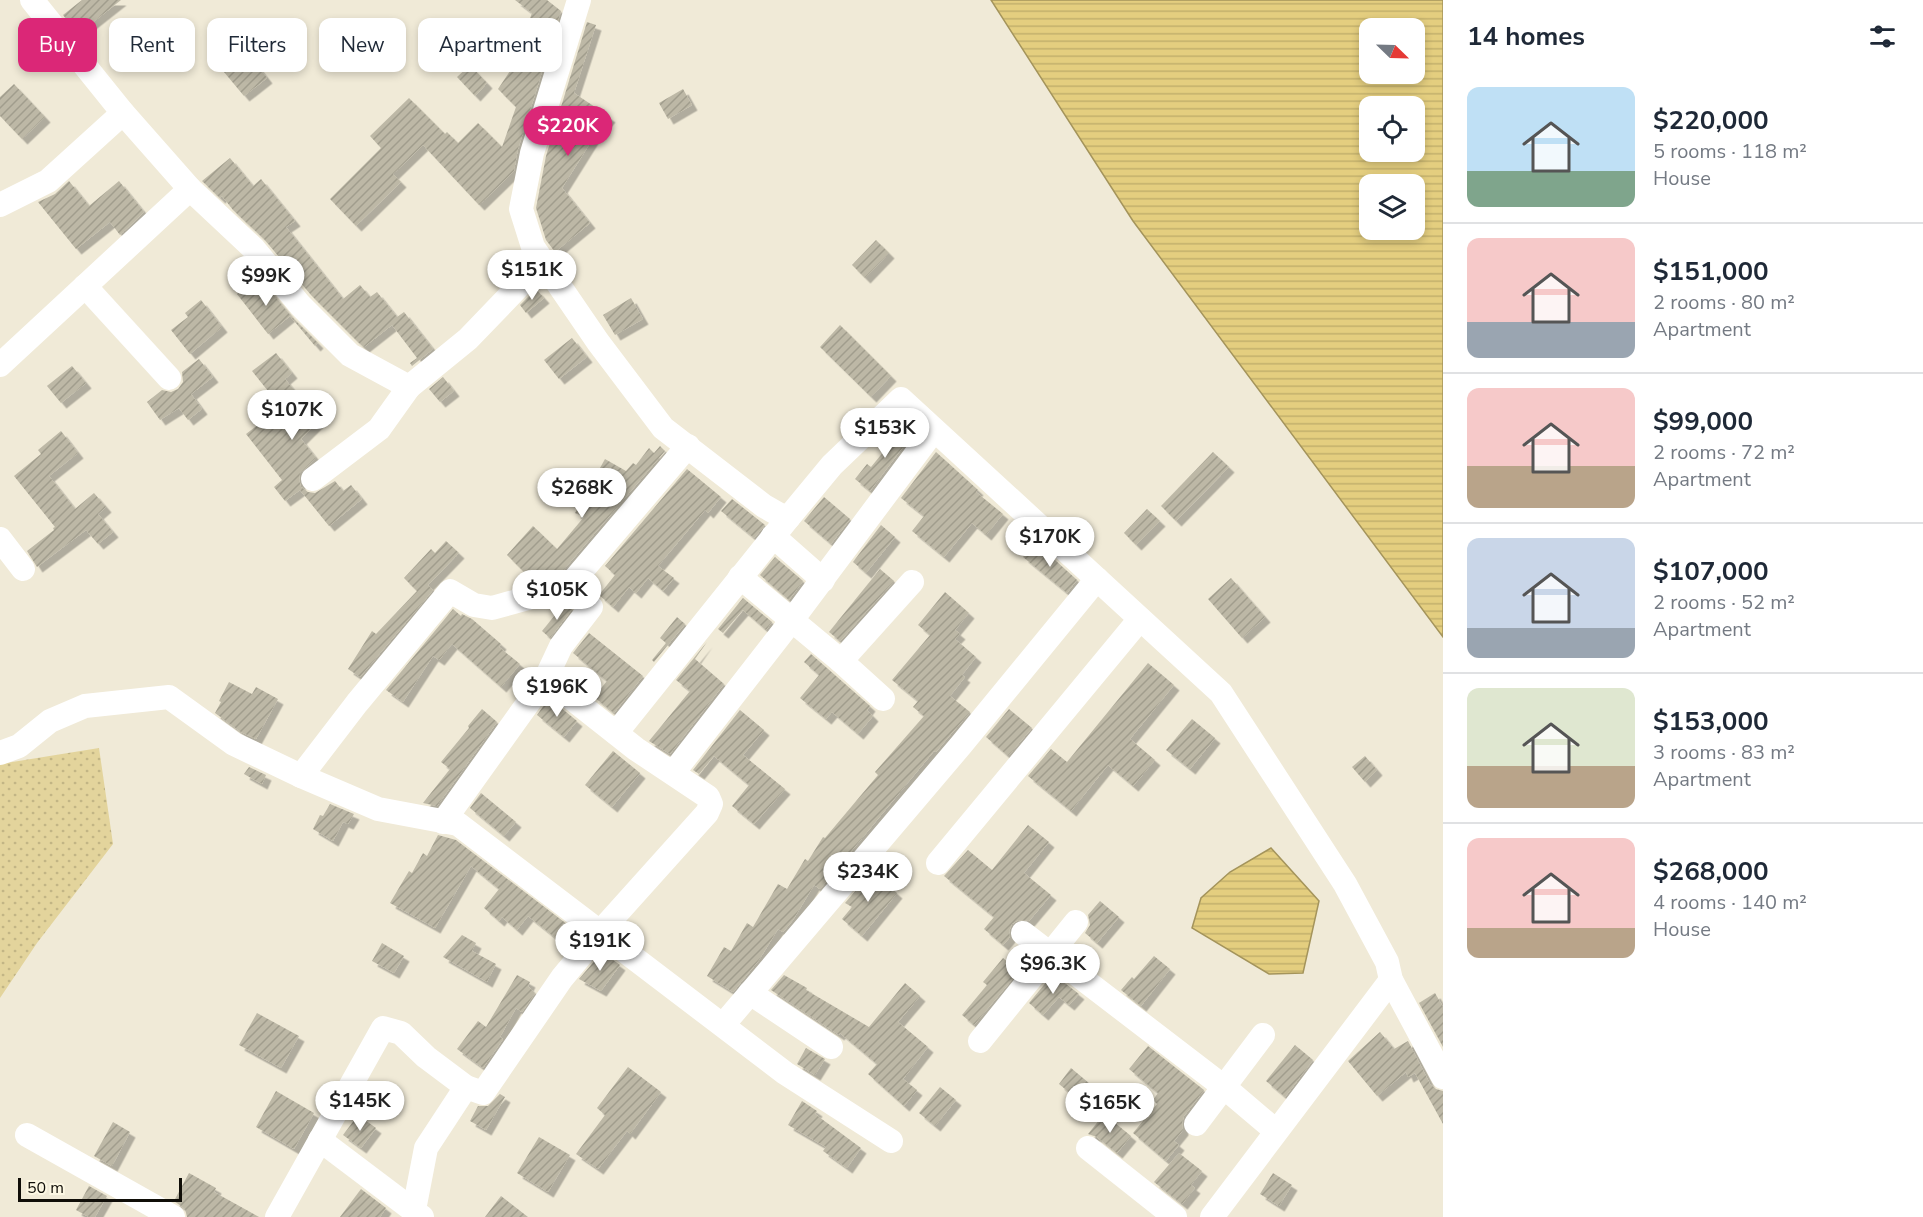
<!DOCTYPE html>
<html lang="en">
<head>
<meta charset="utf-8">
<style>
  body { margin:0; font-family:"Nunito Sans",sans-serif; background:#f6f6f7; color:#1f2937; height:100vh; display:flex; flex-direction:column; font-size:22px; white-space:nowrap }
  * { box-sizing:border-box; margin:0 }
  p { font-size:20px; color:#747a83 }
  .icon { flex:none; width:33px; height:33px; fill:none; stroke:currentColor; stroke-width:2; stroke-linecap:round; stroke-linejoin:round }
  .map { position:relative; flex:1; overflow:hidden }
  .side { display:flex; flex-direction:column; background:#fff; width:480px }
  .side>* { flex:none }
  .hud { position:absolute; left:18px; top:18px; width:570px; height:54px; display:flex; gap:12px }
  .needle { width:39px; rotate:113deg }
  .buttons { position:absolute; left:1359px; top:18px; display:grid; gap:12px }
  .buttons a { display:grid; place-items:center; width:66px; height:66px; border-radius:12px; background:#fff; box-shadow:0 3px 9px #0003; font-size:30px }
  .scale { position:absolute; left:18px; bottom:15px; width:164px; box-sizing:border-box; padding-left:6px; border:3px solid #100e08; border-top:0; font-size:16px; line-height:21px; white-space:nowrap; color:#100e08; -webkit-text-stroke:4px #fdf8e4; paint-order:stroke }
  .price { position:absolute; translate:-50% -51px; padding:0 14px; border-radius:21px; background:#fff; color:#222; font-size:20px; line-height:39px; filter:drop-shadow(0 2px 3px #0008) }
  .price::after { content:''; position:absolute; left:50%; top:36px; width:18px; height:14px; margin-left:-9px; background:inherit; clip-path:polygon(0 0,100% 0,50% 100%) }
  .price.selected { background:#db2777; color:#fff }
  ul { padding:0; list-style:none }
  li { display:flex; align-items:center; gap:18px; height:150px; padding:0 24px }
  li+li { border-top:2px solid #e0e1e3 }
  li span { display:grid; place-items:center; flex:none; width:168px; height:120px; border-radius:12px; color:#555 }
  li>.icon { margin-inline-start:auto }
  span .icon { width:72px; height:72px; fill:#fffc; stroke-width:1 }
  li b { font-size:26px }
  h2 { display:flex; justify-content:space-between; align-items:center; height:72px; padding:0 24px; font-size:26px }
  .tag { padding:0 21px; border-radius:12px; background:#fff; box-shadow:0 3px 9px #0003; font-size:21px; line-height:54px }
  .tag.selected { background:#db2777; color:#fff }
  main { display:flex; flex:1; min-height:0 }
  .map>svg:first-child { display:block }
  .grass { fill:url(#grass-dots) }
  .water { fill:url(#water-rules); stroke:#a4945b; stroke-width:1.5; fill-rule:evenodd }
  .building { fill:url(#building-hatch); filter:url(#shadow) }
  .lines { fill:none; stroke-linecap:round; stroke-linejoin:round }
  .minor { stroke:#fff; stroke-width:24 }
</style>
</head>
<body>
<main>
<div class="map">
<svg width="1443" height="1217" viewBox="0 0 1443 1217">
  <defs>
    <pattern id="grass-dots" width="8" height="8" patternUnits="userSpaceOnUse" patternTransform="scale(1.5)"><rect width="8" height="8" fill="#e3d49c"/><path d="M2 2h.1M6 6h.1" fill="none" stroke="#c2b585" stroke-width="1.8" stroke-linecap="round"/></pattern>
    <pattern id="water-rules" width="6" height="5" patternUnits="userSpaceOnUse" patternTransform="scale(1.5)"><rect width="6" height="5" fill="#e4ce7f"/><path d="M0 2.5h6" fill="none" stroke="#c3b06c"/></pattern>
    <pattern id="building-hatch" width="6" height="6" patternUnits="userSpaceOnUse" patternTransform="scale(1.5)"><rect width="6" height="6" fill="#bdb8a6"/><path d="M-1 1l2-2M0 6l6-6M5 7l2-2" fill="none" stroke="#a19d8d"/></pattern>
    <filter id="shadow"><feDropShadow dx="5.5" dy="5.5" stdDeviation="0" flood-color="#0004"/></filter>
  </defs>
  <rect width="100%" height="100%" fill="#f0ead7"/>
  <polygon class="grass" points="99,748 113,844 37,943 0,998 0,764"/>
  <g class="water">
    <path d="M 991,0 L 1443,0 L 1443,637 L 1133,221 ZM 1370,28 L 1414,28 L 1414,74 L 1370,74 ZM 1370,106 L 1414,106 L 1414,152 L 1370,152 ZM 1370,184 L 1414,184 L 1414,230 L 1370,230 Z"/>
    <polygon points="1271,848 1319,901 1303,973 1269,974 1192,928 1201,898 1230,872"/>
  </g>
  <g class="building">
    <polygon points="82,0 121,0 78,34 63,15"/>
    <polygon points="515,0 547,0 561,11 518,149 514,171 479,205 423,145 393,174 401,182 356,226 330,199 381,148 370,136 409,98 445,134 447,132 458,143 478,123 502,147 516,107 498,89 510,71 532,13"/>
    <polygon points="587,22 596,25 574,93 610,117 597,132 562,188 590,223 555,252 546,240 536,208 546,156"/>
    <polygon points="238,41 267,78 244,96 214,60"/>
    <polygon points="470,65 487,83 475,96 457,77"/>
    <polygon points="14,84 45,117 22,139 0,116 0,97"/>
    <polygon points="683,89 692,105 668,119 659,103"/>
    <polygon points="230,158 253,186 261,179 295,221 286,227 343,299 360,285 370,297 377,292 397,317 404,312 433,349 412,366 410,363 417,358 392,325 364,347 359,343 311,295 264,239 233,210 222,196 220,198 202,181"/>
    <polygon points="69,181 89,206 119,181 144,212 120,235 110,222 76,249 38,202 55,194"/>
    <polygon points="876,240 889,253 865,278 852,265"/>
    <polygon points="259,277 290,315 318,343 315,346 290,316 268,334 237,294"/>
    <polygon points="536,289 544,298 526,313 520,305"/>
    <polygon points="631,298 643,319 615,335 603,315"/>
    <polygon points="201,300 222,327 190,354 171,330 188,317 185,313"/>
    <polygon points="840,325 891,376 871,397 820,347"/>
    <polygon points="572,338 587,357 559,379 544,360"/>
    <polygon points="276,353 292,373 285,379 319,421 301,439 316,458 300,473 299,480 301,487 308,492 315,493 335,481 343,491 351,485 362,499 329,526 300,490 285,501 274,487 282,480 246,434 264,420 251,404 268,391 252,371"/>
    <polygon points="199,359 213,377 191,394 202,409 188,420 179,408 160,420 147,402 162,390 171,392 178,389 183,382 182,372"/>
    <polygon points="72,366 86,383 61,403 47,386"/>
    <polygon points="443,377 454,391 440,402 429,389"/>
    <polygon points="907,423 915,431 870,491 855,479 867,464 871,467"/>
    <polygon points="61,431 78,453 49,476 75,509 94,493 106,507 98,514 113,532 98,544 86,530 37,567 27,551 54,530 53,528 55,527 14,476 41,454 38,450"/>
    <polygon points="660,446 665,451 560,574 553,576 548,572 541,580 534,582 507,555 533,526 557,549 584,517 575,513 605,459 626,471 633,463 636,465 649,448 654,453"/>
    <polygon points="936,452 978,490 976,492 1003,514 986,535 972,523 944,557 912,531 924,516 901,498"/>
    <polygon points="1213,452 1229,467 1176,521 1161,506"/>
    <polygon points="687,469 721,497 708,513 705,510 658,566 674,578 663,591 648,578 636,593 629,587 613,607 599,595 615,575 605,566"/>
    <polygon points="824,497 850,519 831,544 804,521"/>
    <polygon points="732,499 765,525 754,538 721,511"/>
    <polygon points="1147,509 1160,521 1136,545 1124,533"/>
    <polygon points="881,525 895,537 866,573 853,562"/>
    <polygon points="446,541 459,553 428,585 433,590 360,677 348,669 372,631 376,634 417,591 404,578 431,549 435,553"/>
    <polygon points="1035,542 1077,580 1067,593 1023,557"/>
    <polygon points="775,557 803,581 789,600 760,575"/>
    <polygon points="880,569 894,581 840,641 829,632"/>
    <polygon points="1231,578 1265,617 1242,638 1208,599"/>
    <polygon points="945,592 969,613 955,630 960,634 955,639 976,657 962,675 965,677 950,696 970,712 946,740 936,752 934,751 820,889 814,885 793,920 783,932 778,929 759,960 733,992 707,976 724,947 731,951 747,923 753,927 778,884 787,889 805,859 808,861 823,837 825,838 878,775 875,772 924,716 913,707 918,701 892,680 930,635 918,625"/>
    <polygon points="743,598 772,622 766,630 743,610 723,633 718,629"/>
    <polygon points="565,603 572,609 550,638 542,631"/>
    <polygon points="453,609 461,616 462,614 472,619 501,644 499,647 520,664 501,687 452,644 439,660 433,656 403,702 386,690"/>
    <polygon points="677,617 685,624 654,662 652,660 666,643 660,638"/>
    <polygon points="589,633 643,676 614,713 594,697 607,681 573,653"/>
    <polygon points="707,642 695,659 724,684 670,754 649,741 690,691 676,680"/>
    <polygon points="811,654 870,706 867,710 873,716 858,734 832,712 826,719 800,698 819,675 804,662"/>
    <polygon points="1148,663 1174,685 1130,739 1155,760 1133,786 1108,765 1071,811 1028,776 1051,749 1067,762"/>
    <polygon points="229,682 252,694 256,687 278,699 256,739 241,732 215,713 221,702 219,701"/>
    <polygon points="549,698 577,721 564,737 537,715"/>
    <polygon points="482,709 497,722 437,806 423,803 450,769 441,762 469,728 468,726"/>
    <polygon points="1009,709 1032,728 1008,756 986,737"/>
    <polygon points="740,710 764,730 743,755 785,789 754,824 732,806 749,785 714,756 699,774 693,770"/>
    <polygon points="1192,719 1215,738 1190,769 1166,750"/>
    <polygon points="613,751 640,773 612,807 585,785"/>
    <polygon points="1365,756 1377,770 1365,782 1352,767"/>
    <polygon points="249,767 266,775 262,784 244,774"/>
    <polygon points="481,793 516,822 504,836 470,808"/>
    <polygon points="330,804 354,814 348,824 343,822 333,841 313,829 320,815 323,816"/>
    <polygon points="1028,825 1049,842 1024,873 1051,895 1029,921 1018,920 1012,924 1009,931 1010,937 1003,945 984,929 994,917 944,876 968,850 992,870"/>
    <polygon points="438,835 456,840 580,934 568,948 528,916 517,930 502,917 499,921 484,908 499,889 471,866 435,928 390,903 409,871 412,873 423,853 427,856"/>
    <polygon points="872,872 897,893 862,936 842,919 852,907 845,903"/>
    <polygon points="1100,901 1119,917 1097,943 1085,933 1090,925 1088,915"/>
    <polygon points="462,935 476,943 472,951 496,964 487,982 443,957"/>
    <polygon points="382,943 404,956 394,973 372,961"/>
    <polygon points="602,952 620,965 601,991 579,979"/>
    <polygon points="1154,956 1170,969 1141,1006 1121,990 1132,977 1134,979"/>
    <polygon points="1003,958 1019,971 974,1025 962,1015 987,985 983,982"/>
    <polygon points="1053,974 1079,994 1069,1005 1059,997 1043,1015 1029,1003"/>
    <polygon points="517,975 530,982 528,986 535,993 522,1012 516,1008 500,1037 503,1039 483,1068 457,1049 478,1021 486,1027"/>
    <polygon points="784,975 807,988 806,990 869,1027 905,983 920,996 898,1022 928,1047 903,1079 917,1090 904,1106 868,1074 877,1064 840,1033 839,1035 771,990"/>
    <polygon points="1435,993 1443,1007 1443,1047 1419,1003"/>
    <polygon points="257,1013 299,1036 281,1068 239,1045"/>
    <polygon points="1380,1032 1394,1049 1408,1041 1430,1084 1436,1089 1443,1091 1443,1124 1415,1073 1408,1077 1406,1072 1377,1096 1348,1061"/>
    <polygon points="1295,1045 1313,1060 1285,1097 1266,1081"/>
    <polygon points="1148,1046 1204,1090 1184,1116 1182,1123 1183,1130 1174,1141 1179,1145 1166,1161 1133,1133 1157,1104 1153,1100 1158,1093 1129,1069"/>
    <polygon points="806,1048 825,1059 815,1075 797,1064"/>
    <polygon points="628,1067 661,1092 630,1134 627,1131 598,1169 576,1154 605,1115 597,1108"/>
    <polygon points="1071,1068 1090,1084 1077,1099 1059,1084"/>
    <polygon points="940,1087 956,1100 935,1126 919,1113"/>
    <polygon points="276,1091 314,1113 294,1149 256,1127"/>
    <polygon points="500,1094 505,1097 486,1130 470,1121 478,1106 488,1106"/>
    <polygon points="802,1101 817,1111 815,1114 861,1148 847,1168 823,1151 826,1147 788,1125"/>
    <polygon points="1104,1114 1131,1136 1117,1153 1097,1137 1088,1134"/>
    <polygon points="358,1115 376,1128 361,1148 343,1135"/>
    <polygon points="113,1122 130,1132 112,1166 94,1156"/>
    <polygon points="539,1137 570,1155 548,1192 517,1173"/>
    <polygon points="1179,1153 1202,1171 1191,1185 1195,1188 1182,1204 1154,1182"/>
    <polygon points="189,1173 216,1188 214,1192 259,1217 187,1217 185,1209 174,1201"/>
    <polygon points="1273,1173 1292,1185 1279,1206 1260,1194"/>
    <polygon points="89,1186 107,1196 95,1217 89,1217 76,1210"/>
    <polygon points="361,1189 386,1208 380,1217 340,1217"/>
    <polygon points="501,1196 528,1217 485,1217"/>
  </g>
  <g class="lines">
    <g class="minor">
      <polyline points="579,0 532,153 521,209 533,247 598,342 663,428 764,506 778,514 789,517 832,465 901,399 1221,693 1345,884 1387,962 1391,980 1443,1077"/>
      <polyline points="190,189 254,249 300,305 350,355 409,387"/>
      <polyline points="0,205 48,181 123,113"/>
      <polyline points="85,286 169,378"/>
      <polyline points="0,365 190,189 123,113 32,0"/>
      <polyline points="313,479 379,429 409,387 468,339 543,261"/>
      <polyline points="773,536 823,580"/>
      <polyline points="0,539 23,569"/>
      <polyline points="740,577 841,661 883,699"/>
      <polyline points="841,661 912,582"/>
      <polyline points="616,733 789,517"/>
      <polyline points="0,753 19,746 50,721 85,706 169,697 234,744 301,776 357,703 450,591 474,605 492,608 568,587 688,446"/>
      <polyline points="673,773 792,620 934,430"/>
      <polyline points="301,776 378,809 458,824 785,1073 891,1141"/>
      <polyline points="443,822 546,678 561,646 591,607 568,587"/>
      <polyline points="938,863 1140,619"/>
      <polyline points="1023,933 1224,1087 1276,1131"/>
      <polyline points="750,993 831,1047"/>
      <polyline points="723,1025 961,745 1097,579"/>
      <polyline points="980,1041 1076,922"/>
      <polyline points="1196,1124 1263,1035"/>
      <polyline points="27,1135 173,1217"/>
      <polyline points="320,1140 422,1217"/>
      <polyline points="1088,1148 1175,1217"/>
      <polyline points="414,1210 426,1148 466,1087"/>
      <polyline points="277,1217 383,1028 401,1033 426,1057 466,1087 483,1093 562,978 601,931 707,813 711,804 708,797 636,749 546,678"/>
      <polyline points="1212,1217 1391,980"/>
    </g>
  </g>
</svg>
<div class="buttons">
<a><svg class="needle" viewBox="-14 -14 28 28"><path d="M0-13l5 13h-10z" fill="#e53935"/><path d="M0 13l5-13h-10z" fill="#747a83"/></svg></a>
<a><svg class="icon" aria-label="locate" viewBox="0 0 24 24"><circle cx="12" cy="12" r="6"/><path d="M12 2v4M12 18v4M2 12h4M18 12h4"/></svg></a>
<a><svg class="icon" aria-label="layers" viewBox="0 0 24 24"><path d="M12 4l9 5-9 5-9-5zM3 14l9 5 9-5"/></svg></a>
</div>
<div class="scale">50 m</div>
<b class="price selected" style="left:568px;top:157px">$220K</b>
<b class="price" style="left:532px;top:301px">$151K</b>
<b class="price" style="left:266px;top:307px">$99K</b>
<b class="price" style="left:292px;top:441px">$107K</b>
<b class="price" style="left:885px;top:459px">$153K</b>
<b class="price" style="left:582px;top:519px">$268K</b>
<b class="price" style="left:1050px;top:568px">$170K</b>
<b class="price" style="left:557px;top:621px">$105K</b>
<b class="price" style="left:557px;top:718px">$196K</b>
<b class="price" style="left:868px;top:903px">$234K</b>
<b class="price" style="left:600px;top:972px">$191K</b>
<b class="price" style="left:1053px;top:995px">$96.3K</b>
<b class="price" style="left:360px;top:1132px">$145K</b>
<b class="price" style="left:1110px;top:1134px">$165K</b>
<div class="hud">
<a class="tag selected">Buy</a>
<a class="tag">Rent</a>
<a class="tag">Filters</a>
<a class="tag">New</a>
<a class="tag">Apartment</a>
</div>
</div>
<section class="side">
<h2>14 homes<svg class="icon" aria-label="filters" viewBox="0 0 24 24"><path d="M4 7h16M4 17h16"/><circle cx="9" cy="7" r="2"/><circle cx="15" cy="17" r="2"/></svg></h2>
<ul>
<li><span style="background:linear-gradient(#bfe0f5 70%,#7fa58c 0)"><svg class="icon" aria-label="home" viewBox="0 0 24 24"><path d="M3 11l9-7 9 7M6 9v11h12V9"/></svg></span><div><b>$220,000</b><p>5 rooms · 118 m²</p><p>House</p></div></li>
<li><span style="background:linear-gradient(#f6c9c9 70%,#9aa5b1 0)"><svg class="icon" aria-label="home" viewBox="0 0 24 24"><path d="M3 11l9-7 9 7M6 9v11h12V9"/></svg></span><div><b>$151,000</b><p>2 rooms · 80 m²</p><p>Apartment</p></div></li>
<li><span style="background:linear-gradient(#f6c9c9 65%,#b9a48a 0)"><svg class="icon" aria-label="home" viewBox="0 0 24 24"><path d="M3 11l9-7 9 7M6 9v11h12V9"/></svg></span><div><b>$99,000</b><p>2 rooms · 72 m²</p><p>Apartment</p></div></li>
<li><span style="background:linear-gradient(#c9d6e8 75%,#9aa5b1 0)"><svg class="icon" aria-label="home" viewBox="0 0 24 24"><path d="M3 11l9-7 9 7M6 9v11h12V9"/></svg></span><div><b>$107,000</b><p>2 rooms · 52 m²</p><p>Apartment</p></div></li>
<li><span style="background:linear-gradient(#dfe7d0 65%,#b9a48a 0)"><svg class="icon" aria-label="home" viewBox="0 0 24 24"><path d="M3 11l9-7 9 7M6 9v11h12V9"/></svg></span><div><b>$153,000</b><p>3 rooms · 83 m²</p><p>Apartment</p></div></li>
<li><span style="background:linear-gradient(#f6c9c9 75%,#b9a48a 0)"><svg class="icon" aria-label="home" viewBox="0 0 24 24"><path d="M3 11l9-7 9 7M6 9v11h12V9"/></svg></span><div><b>$268,000</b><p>4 rooms · 140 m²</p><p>House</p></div></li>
</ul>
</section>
</main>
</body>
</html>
